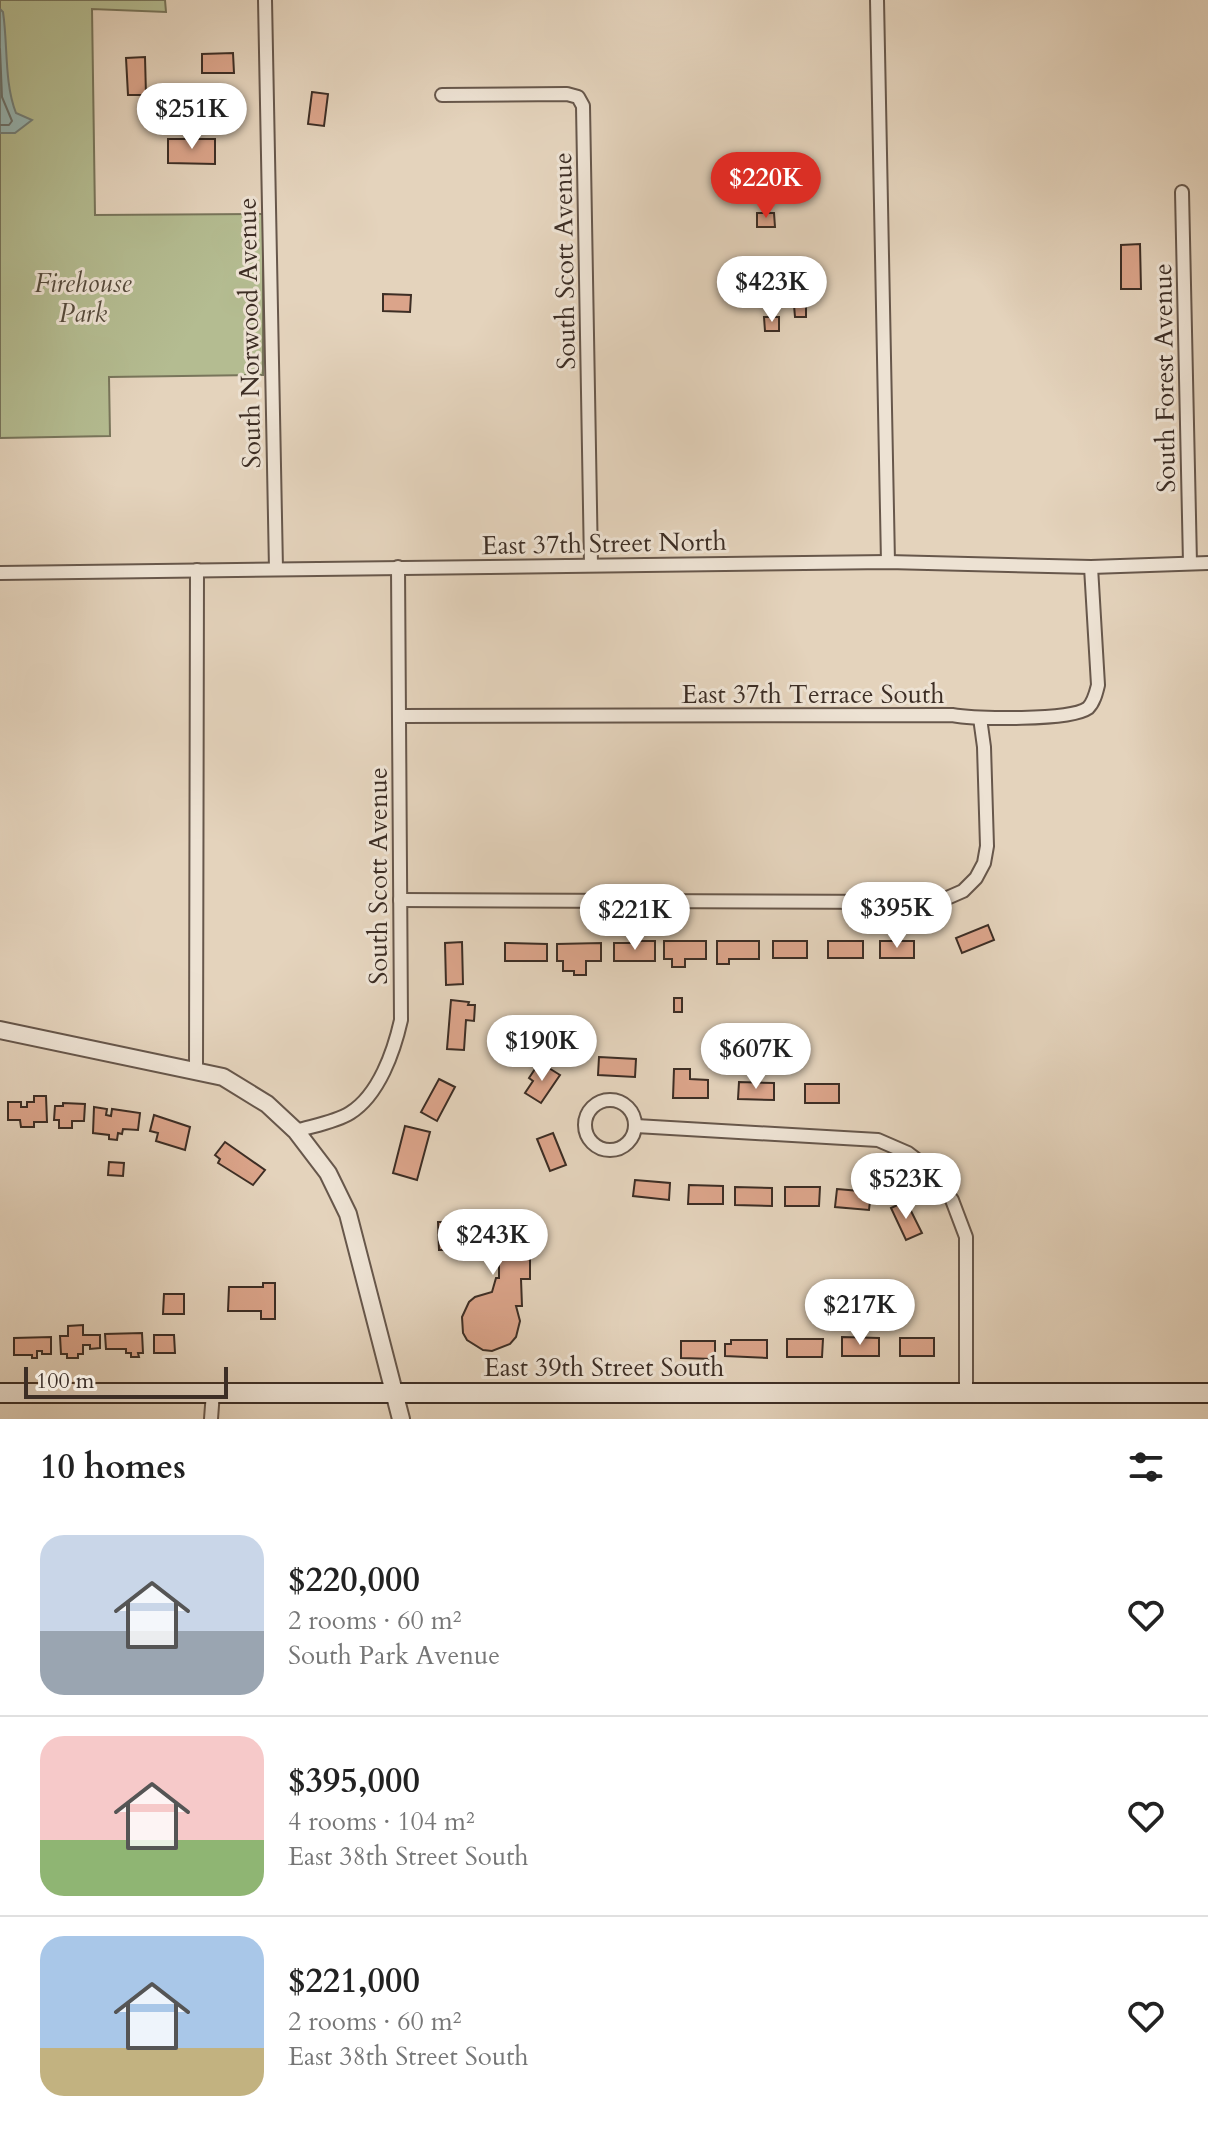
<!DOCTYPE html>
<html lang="en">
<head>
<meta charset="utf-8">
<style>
  body { margin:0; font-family:Cardo,serif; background:#f6f6f6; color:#222; height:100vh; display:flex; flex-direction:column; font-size:30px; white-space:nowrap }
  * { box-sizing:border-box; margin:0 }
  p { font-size:26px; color:#767676 }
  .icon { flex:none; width:44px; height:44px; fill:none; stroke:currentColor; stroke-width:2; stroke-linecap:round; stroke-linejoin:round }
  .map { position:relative; height:1419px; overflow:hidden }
  .details { display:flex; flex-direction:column; background:#fff; flex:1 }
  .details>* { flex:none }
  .scale { position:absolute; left:24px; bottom:20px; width:204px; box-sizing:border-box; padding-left:8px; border:4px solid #3d2e25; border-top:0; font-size:22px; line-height:28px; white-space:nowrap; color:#3d2e25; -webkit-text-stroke:6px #ede2d3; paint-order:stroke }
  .price { position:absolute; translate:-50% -68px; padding:0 18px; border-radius:28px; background:#fff; color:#222; font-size:26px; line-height:52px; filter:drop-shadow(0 2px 4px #0008) }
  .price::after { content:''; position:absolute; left:50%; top:48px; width:24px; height:18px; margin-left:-12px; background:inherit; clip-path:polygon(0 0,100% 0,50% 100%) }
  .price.current { background:#d93025; color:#fff }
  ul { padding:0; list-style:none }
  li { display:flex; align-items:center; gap:24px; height:200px; padding:0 40px }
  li+li { border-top:2px solid #e0e0e0 }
  li span { display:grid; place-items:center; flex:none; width:224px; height:160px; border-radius:24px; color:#555 }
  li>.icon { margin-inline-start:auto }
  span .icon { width:96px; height:96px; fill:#fffc; stroke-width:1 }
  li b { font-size:34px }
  h2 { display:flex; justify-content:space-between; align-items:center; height:96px; padding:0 40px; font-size:34px }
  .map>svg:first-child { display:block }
  .green { fill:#b4bc91; stroke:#78755b; stroke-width:2 }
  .water { fill:#96b7b5; stroke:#72807b; stroke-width:2 }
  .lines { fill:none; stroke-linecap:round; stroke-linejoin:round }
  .shore { stroke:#6a726d; stroke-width:2 }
  .building { fill:#dba48a; stroke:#3d2e25; stroke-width:2 }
  .minor-casing { stroke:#67574b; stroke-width:16 }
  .tertiary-casing { stroke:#67574b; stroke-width:20 }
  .secondary-casing { stroke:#3d2e25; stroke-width:22 }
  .minor { stroke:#ede2d3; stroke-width:12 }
  .tertiary { stroke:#ede2d3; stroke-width:16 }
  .secondary { stroke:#ede2d3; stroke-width:18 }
  .labels { text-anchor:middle; stroke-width:6; stroke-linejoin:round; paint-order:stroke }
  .street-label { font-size:26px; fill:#3d2e25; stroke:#ede2d3 }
  .park-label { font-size:26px; font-style:italic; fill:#554a3b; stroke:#ede2d3 }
</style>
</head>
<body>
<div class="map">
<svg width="1208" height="1419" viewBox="0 0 1208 1419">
  <rect width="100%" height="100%" fill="#e4d3bc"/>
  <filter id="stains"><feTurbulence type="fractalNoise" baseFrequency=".0025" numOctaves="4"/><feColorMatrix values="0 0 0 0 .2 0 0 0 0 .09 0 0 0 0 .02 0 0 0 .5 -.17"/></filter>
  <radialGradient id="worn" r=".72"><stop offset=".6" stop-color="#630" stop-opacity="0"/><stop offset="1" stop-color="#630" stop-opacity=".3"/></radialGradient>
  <polygon class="green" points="0,0 165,0 166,12 92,9 95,215 263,214 263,375 109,377 110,436 0,438"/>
  <path class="water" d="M 0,9 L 3,12 C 8,45 4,82 16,113 L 32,120 L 15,133 L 0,133 Z"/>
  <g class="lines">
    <polyline class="shore" points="0,49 2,97 12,121 9,125 0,125"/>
  </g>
  <g class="building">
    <polygon points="233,53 234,73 202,73 202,54"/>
    <polygon points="145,57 146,95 128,95 126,58"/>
    <polygon points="312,92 328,94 324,126 308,124"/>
    <polygon points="168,139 215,139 215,164 168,163"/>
    <polygon points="757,213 774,213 775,227 757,227"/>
    <polygon points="1140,244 1141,289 1121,289 1121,245"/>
    <polygon points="800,267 801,283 779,283 778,268"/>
    <polygon points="383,294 411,295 410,312 383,311"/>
    <polygon points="806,304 806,317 795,317 794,305"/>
    <polygon points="764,317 779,317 779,331 765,331"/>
    <polygon points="988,925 994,940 962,953 956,938"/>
    <polygon points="637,941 655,941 655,961 614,961 614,943 637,943"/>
    <polygon points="664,941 706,941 706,959 685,959 685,967 672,967 672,959 664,959"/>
    <polygon points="717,941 759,941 759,959 729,959 729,964 717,964"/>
    <rect x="773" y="941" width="34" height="17"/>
    <rect x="828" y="941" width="35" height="17"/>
    <rect x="880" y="941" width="34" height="17"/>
    <polygon points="462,942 463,984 446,985 445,943"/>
    <polygon points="505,943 547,944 547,961 505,961"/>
    <polygon points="601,943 601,961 586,961 586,975 574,975 574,971 563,971 563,961 557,961 557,944"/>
    <rect x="674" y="998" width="8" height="14"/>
    <polygon points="451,1000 469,1002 468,1005 475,1005 474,1021 466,1020 464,1050 447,1049"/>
    <polygon points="599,1057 636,1059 635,1077 598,1075"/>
    <polygon points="544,1065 560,1075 541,1103 525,1093 533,1081 529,1078 537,1066 541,1069"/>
    <polygon points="674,1069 690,1069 690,1079 708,1080 708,1098 673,1098"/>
    <polygon points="439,1079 455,1087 437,1121 421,1112"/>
    <polygon points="739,1082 774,1083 774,1100 738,1099"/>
    <rect x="805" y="1084" width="34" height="19"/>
    <polygon points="34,1096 46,1096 47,1122 34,1122 34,1127 21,1127 20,1120 8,1120 8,1102 21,1102 21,1107 27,1107 27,1102 34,1102"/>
    <polygon points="63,1103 85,1104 84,1121 72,1121 72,1128 59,1128 59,1120 54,1120 55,1106 63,1106"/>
    <polygon points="94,1107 107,1109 106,1115 111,1116 112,1109 140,1113 138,1130 123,1129 122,1134 118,1133 117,1140 109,1139 109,1135 93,1133"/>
    <polygon points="154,1115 190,1127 185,1150 156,1141 158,1133 150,1131"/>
    <polygon points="405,1126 430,1132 417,1180 393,1173"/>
    <polygon points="553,1133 566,1165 550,1171 537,1139"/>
    <polygon points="225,1142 265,1170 253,1185 218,1163 220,1159 215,1155"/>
    <polygon points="109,1162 124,1163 123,1176 108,1175"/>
    <polygon points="635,1180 670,1183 669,1200 633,1196"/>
    <polygon points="689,1185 723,1186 723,1204 688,1204"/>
    <polygon points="735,1187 772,1188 772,1206 735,1205"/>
    <polygon points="785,1187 820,1187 819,1206 785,1206"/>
    <polygon points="837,1189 871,1192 869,1210 835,1207"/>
    <polygon points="906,1201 922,1233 906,1240 891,1208"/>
    <polygon points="498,1218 530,1218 530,1279 521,1279 522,1306 516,1306 520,1321 516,1337 510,1344 492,1351 483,1350 467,1340 463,1333 462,1317 469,1302 475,1297 492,1292 496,1278 499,1278 499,1250 439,1250 438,1222 496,1222 496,1225 499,1224"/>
    <polygon points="263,1283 275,1283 275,1319 261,1319 261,1311 228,1311 229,1287 263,1287"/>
    <polygon points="164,1294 184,1294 184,1314 163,1314"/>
    <polygon points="83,1325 83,1335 100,1335 100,1348 90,1349 90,1345 83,1345 83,1354 78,1354 78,1358 67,1358 67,1354 61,1354 60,1336 68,1336 68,1326"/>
    <polygon points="142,1333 143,1353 138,1353 139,1357 131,1357 131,1353 126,1353 126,1349 106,1349 105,1334"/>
    <polygon points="154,1335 174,1335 175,1353 154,1353"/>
    <polygon points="51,1337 51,1354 42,1354 42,1351 37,1351 37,1358 32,1358 32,1355 14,1355 14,1338"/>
    <polygon points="842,1337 879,1338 879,1356 842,1356"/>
    <rect x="900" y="1338" width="34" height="18"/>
    <polygon points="787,1339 823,1339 822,1357 787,1357"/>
    <polygon points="731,1340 767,1340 767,1358 725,1356 725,1344 731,1344"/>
    <polygon points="681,1341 715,1341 715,1359 681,1358"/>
  </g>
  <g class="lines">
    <defs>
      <g id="minor">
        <polyline points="265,0 276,569"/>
        <polyline points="877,0 888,562"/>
        <polyline points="442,95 567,94 578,97 583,106 591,564"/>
        <polyline points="1182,192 1190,563"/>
        <polyline points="0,573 888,562 1091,567 1208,563"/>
        <path d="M 399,716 L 952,715 C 975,719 1070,721 1088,708 C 1094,702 1096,693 1098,685 L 1091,567"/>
        <polyline points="400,900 901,902 947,898 963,891 976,878 984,863 987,846 984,747 980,718"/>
        <polyline points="196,1071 197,570"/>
        <circle cx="610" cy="1125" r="25"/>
        <polyline points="636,1126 878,1140 908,1153 929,1169 952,1200 966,1237 966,1395"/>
        <path d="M 296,1131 C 312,1126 336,1122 350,1113 C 379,1095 394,1051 401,1020 L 398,567"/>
        <polyline points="211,1419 213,1392"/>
      </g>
      <polyline id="tertiary" points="0,1030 223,1077 267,1104 296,1131 328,1173 348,1214 401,1419"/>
      <polyline id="secondary" points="0,1393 1208,1393"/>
    </defs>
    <use href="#minor" class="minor-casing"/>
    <use href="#tertiary" class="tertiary-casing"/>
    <use href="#secondary" class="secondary-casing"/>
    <use href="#minor" class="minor"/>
    <use href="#tertiary" class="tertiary"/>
    <use href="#secondary" class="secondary"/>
  </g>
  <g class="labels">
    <g class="street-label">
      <text transform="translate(564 261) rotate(-91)" y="9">South Scott Avenue</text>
      <text transform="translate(249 333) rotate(-91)" y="9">South Norwood Avenue</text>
      <text transform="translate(1164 378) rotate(-91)" y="9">South Forest Avenue</text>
      <text transform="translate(604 543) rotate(-1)" y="9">East 37th Street North</text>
      <text x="813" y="703">East 37th Terrace South</text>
      <text transform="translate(378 876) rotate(-90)" y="9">South Scott Avenue</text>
      <text x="604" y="1376">East 39th Street South</text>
    </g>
    <g class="park-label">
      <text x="83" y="292">Firehouse<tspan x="83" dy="30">Park</tspan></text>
    </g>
  </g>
  <rect width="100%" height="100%" filter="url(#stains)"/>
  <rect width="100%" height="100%" fill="url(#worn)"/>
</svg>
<div class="scale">100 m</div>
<b class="price" style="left:192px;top:151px">$251K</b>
<b class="price current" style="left:766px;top:220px">$220K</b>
<b class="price" style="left:772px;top:324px">$423K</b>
<b class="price" style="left:897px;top:950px">$395K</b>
<b class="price" style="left:635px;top:952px">$221K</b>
<b class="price" style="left:542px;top:1083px">$190K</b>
<b class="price" style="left:756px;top:1091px">$607K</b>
<b class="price" style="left:906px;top:1221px">$523K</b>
<b class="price" style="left:493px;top:1277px">$243K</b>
<b class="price" style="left:860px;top:1347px">$217K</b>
</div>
<section class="details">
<h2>10 homes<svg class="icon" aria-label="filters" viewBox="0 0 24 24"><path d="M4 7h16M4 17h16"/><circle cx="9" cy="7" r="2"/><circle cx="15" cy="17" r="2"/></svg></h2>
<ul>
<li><span style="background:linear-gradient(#c9d6e8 60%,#9aa5b1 0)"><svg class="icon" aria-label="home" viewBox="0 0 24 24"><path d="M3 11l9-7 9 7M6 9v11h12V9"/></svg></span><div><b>$220,000</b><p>2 rooms · 60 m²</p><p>South Park Avenue</p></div><svg class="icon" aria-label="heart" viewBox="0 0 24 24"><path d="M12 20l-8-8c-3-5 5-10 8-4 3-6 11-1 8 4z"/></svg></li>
<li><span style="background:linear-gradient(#f6c9c9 65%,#8fb573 0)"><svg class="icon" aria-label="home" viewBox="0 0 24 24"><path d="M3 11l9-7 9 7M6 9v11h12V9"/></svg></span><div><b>$395,000</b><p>4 rooms · 104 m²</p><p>East 38th Street South</p></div><svg class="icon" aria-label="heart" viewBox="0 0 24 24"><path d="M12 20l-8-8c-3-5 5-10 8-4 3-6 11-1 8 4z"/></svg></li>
<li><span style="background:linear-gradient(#a9c7e8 70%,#c2b280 0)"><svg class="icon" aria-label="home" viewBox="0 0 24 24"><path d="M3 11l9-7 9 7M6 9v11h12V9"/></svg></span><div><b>$221,000</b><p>2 rooms · 60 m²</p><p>East 38th Street South</p></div><svg class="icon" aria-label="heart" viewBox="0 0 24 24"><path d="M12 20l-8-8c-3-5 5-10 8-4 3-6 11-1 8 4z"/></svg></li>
</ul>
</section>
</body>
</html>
